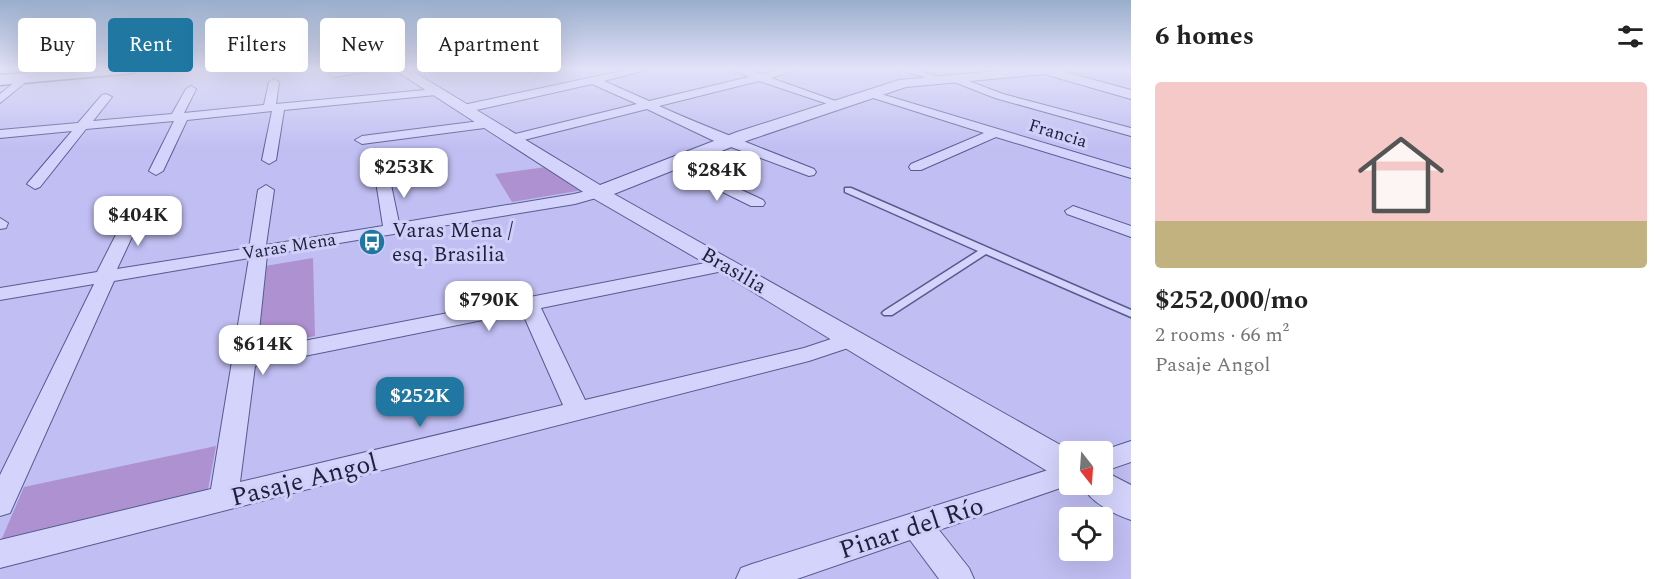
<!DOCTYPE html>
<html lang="en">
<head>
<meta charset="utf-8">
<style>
  body { margin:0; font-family:Spectral,serif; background:#f6f6f6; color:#222; height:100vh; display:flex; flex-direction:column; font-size:22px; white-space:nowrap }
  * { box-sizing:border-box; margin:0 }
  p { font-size:20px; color:#767676 }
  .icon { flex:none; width:33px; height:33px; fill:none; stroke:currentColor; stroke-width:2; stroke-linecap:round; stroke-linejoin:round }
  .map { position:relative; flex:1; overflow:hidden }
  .side { display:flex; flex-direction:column; background:#fff; width:540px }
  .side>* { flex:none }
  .hud { position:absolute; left:18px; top:18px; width:570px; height:54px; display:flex; gap:12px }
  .needle { width:39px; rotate:163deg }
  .buttons { position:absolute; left:1059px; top:441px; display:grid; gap:12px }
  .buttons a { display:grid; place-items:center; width:54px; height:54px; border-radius:6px; background:#fff; box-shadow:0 6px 24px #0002; font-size:30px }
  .price { position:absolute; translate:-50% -51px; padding:0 14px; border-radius:12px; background:#fff; color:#222; font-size:20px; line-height:39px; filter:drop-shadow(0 2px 3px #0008) }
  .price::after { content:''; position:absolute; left:50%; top:36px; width:18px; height:14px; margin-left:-9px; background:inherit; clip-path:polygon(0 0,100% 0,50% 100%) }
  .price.current { background:#1f77a2; color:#fff }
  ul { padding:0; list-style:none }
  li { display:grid; align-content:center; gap:12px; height:318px; padding:0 24px }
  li+li { border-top:2px solid #e0e0e0 }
  li span { display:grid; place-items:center; height:186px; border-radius:6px; color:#555 }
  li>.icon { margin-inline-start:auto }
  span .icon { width:108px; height:108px; fill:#fffc; stroke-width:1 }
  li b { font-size:26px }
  h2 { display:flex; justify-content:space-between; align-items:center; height:72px; padding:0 24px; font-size:26px }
  .tag { padding:0 21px; border-radius:6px; background:#fff; box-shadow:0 6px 24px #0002; font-size:21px; line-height:54px }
  .tag.current { background:#1f77a2; color:#fff }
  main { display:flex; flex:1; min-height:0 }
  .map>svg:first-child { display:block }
  .green { fill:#ae91d1 }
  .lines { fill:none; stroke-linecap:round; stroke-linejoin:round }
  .service-casing { stroke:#555c8d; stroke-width:3 }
  .minor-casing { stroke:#555c8d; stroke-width:2 }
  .tertiary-casing { stroke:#555c8d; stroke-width:2 }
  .secondary-casing { stroke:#38416e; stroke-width:3 }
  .service { fill:#d4d3fc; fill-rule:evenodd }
  .minor { fill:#d4d3fc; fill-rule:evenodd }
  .tertiary { fill:#d4d3fc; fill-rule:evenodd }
  .secondary { fill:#d4d3fc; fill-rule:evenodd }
  .labels { text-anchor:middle; stroke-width:6; stroke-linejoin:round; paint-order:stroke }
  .far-street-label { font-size:18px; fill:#1b213a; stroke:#d1cff9 }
  .poi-label { font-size:21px; fill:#1b213a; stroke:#d1cff9; text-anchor:start }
  .street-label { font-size:21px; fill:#1b213a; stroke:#d1cff9 }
  .near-street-label { font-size:26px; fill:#1b213a; stroke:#d1cff9 }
</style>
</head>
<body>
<main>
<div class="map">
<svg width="1131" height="579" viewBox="0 0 1131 579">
  <rect width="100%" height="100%" fill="#c0bef2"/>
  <g class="green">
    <polygon points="546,167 583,190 512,202 495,174"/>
    <polygon points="313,258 315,336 257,347 265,266"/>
    <polygon points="216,446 207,495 0,543 24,487"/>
  </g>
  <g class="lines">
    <defs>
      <polygon id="service" points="845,188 851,188 1131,310 1131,317 986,254 892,315 884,315 882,313 884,311 978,251 845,192"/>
      <g id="minor">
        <polygon points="31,69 42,69 0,103 0,94"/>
        <polygon points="347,69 370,69 365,72 334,77 329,74"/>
        <polygon points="522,69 533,69 534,70 529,73"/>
        <path d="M 631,69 L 650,69 L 604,81 L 649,101 L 749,77 L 731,69 L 746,69 L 761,74 L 781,69 L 798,69 L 771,78 L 844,104 L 838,107 L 834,106 L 759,81 L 659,106 C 710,129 762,148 814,169 L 816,172 L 814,175 L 809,176 L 712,140 L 647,109 L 512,143 L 505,139 L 507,136 L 637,104 L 592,84 L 463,113 L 457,109 L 463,105 Z"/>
        <polygon points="898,69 914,69 944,79 939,82"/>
        <polygon points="953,75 1003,94 1131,128 1131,136 995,98 949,80 949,76"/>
        <polygon points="274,79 279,82 276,104 436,89 442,92 436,95 284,110 276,160 269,164 262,160 272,111 187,120 163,171 156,175 149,171 174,121 86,129 40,187 35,189 27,184 72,131 0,138 0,130 78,123 102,95 106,94 112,97 93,121 172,114 186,89 191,86 196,89 184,113 264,105 269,82"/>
        <polygon points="871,91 1131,169 1131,178 996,137 921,170 911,170 909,167 911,164 984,133 867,96 865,94"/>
        <polygon points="488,120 492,121 494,124 492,127 362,144 355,140 362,136"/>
        <polygon points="675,159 763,200 765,203 763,206 751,206 670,166 668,163 670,160"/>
        <path d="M 382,171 L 389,175 L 399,223 L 574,194 L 598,188 L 606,193 L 603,196 L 575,204 L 267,255 L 257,350 L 726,259 L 733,261 L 735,265 L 733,269 L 541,308 L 585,400 L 804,348 L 852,332 L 860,334 L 863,339 L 860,344 L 809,361 L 0,568 L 0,540 L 211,489 L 249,258 L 114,281 L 10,513 L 0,516 L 0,475 L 94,284 L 0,300 L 0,288 L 97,272 L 131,205 L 139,200 L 147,205 L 117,269 L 249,248 L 258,190 L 266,185 L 274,190 L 266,245 L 383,226 L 375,175 ZM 522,312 L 563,405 L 240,482 L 255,366 Z"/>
        <polygon points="1073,206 1131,226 1131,237 1067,214 1065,211"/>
        <polygon points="0,218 8,223 6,228 0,229"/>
        <polygon points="1131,441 1131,462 1102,472 1102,452 1098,452"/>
        <polygon points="1070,463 1070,484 1072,484 939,530 969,568 974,579 939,579 910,540 797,579 736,579 741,568 752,564"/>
      </g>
      <g id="tertiary">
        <polygon points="393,69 409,69 600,185 737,132 899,80 1017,69 1068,69 1065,72 1131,90 1131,99 1044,74 906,87 749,140 614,194 1073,452 1070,452 1070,481 1057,477 717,270 591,197"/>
        <path d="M 1102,470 L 1131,485 L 1131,520 C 1113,514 1090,502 1081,484 L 1102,484 Z"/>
      </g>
      <polygon id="secondary" points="80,69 141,69 134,73 0,85 0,75"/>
    </defs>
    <use href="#service" class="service-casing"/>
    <use href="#minor" class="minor-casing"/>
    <use href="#tertiary" class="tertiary-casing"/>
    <use href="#secondary" class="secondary-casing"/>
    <use href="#service" class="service"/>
    <use href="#minor" class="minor"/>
    <use href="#tertiary" class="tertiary"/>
    <use href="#secondary" class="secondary"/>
  </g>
  <linearGradient id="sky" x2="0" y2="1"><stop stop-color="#99aecc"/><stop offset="0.46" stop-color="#e3e2f9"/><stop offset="1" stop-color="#e3e2f9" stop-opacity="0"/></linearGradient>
  <rect width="1131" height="150" fill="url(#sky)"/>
  <defs>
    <symbol id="bus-disc" viewBox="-11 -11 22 22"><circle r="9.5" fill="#1f77a2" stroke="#d1cff9"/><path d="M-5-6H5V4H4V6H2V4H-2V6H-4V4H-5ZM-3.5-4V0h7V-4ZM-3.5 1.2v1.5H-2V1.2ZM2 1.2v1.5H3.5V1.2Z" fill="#fff"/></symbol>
  </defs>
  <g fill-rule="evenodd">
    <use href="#bus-disc" x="357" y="227" width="30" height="30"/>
  </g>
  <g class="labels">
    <g class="far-street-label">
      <text transform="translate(1058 133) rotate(17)" y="6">Francia</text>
      <text transform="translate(289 246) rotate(-9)" y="6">Varas Mena</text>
    </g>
    <g class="poi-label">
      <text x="392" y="237">Varas Mena /<tspan x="392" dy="24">esq. Brasilia</tspan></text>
    </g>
    <g class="street-label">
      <text transform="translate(734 270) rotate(30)" y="7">Brasilia</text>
    </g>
    <g class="near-street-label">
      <text transform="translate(304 479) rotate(-14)" y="9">Pasaje Angol</text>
      <text transform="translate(911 527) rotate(-18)" y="9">Pinar del Río</text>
    </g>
  </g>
</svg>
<div class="buttons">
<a><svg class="needle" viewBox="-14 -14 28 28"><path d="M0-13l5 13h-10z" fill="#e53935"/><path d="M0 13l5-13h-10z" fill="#767676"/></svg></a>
<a><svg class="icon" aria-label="locate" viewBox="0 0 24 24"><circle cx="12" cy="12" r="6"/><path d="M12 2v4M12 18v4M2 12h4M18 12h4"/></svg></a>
</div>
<b class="price" style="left:404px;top:199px">$253K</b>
<b class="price" style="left:717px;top:202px">$284K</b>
<b class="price" style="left:138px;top:247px">$404K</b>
<b class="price" style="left:489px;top:332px">$790K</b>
<b class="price" style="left:263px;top:376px">$614K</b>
<b class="price current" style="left:420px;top:428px">$252K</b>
<div class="hud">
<a class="tag">Buy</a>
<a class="tag current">Rent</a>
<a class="tag">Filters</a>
<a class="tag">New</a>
<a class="tag">Apartment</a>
</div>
</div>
<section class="side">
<h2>6 homes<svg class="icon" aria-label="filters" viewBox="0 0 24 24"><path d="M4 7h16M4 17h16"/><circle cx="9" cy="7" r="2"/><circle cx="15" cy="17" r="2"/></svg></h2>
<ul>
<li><span style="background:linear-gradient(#f6c9c9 75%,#c2b280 0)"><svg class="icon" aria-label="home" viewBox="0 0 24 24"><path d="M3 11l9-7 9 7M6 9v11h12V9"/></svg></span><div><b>$252,000/mo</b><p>2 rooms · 66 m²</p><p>Pasaje Angol</p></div></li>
</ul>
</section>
</main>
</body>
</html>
